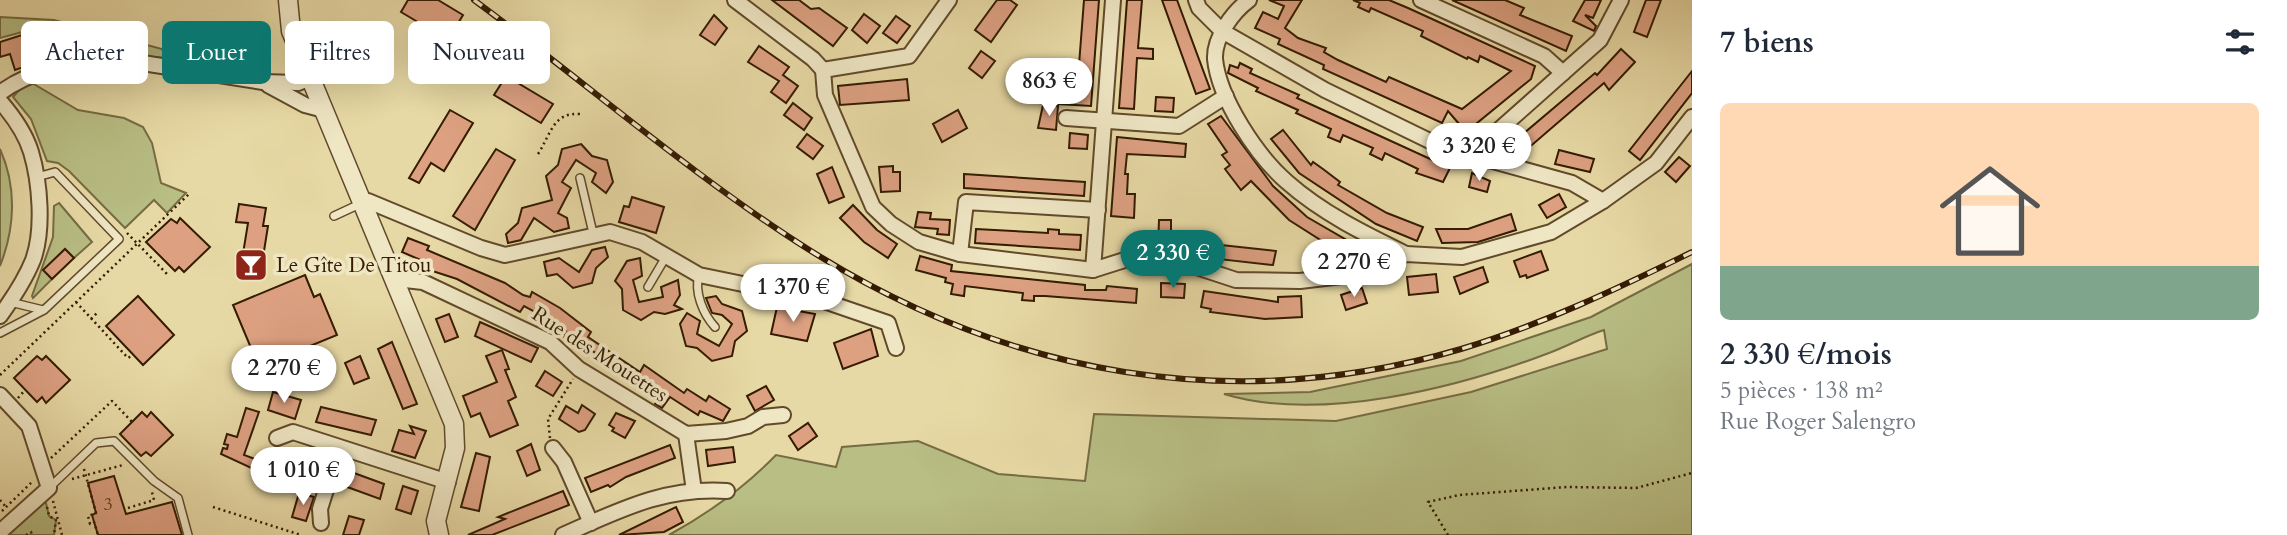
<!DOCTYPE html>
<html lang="fr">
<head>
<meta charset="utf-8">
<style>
  body { margin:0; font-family:Cardo,serif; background:#f2f2f3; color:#1f2937; height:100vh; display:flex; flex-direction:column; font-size:26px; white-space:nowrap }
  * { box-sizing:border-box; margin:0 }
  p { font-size:23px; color:#747a83 }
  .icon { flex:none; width:38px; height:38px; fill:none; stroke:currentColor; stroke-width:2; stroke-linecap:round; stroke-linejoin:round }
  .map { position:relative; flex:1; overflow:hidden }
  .sheet { display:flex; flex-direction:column; background:#fff; width:595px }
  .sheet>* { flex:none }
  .banner { position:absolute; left:21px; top:21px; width:665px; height:63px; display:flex; gap:14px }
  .price { position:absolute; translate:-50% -60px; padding:0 16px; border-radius:24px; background:#fff; color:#222; font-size:23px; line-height:46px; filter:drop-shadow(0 2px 4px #0008) }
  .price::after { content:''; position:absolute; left:50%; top:42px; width:21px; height:16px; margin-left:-10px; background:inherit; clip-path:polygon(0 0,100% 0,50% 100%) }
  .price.current { background:#0f766e; color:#fff }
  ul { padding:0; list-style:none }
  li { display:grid; align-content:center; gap:14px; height:371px; padding:0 28px }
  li+li { border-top:2px solid #e0e1e3 }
  li span { display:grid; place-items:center; height:217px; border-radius:10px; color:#555 }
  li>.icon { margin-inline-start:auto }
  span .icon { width:126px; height:126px; fill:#fffc; stroke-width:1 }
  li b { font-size:30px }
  h2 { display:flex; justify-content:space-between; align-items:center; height:84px; padding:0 28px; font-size:30px }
  .chip { padding:0 24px; border-radius:10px; background:#fff; box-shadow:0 7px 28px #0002; font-size:24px; line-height:63px }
  .chip.current { background:#0f766e; color:#fff }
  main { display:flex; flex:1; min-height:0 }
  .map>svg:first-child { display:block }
  .green { fill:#b8be84; stroke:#766c43; stroke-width:2 }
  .building { fill:#dda182; stroke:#341b02; stroke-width:2 }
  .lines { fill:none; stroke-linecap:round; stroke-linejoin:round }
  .service-casing { stroke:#614a2b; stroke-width:10 }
  .minor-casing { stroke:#614a2b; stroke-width:18 }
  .tertiary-casing { stroke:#614a2b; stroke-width:21 }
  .path { stroke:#341b02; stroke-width:2.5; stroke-dasharray:2 3.5; stroke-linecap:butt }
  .service { stroke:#efe6c4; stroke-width:7 }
  .minor { stroke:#efe6c4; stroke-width:14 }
  .tertiary { stroke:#efe6c4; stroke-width:18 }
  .rail-casing { stroke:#341b02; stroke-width:6 }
  .rail { stroke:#efe6c4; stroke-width:3.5; stroke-dasharray:10; stroke-linecap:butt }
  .labels { text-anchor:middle; stroke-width:7; stroke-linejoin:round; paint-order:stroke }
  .number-label { font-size:18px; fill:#5e3c22 }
  .poi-label { font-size:21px; fill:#341b02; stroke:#efe6c4; text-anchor:start }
  .street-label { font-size:21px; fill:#341b02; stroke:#efe6c4 }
</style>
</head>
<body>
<main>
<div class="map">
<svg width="1692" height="535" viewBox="0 0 1692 535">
  <rect width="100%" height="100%" fill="#e7d9a5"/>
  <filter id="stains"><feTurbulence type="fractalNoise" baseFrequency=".00286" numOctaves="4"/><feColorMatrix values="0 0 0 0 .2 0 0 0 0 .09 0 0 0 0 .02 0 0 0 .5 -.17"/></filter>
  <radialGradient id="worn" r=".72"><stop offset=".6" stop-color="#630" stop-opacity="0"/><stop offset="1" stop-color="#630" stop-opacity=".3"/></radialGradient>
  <g class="green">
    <polygon points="0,17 54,20 162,49 166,58 90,53 51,64 37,58 26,31 0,38"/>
    <polygon points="32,83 78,110 124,118 143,127 152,143 161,183 186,193 167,213 154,200 125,228 69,171 58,163 47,161 31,119 13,97 21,88"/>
    <path d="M 0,149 C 17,187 15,228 0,266 Z"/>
    <polygon points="59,203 92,242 74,258 65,249 44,270 52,279 33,298 32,296 53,237 54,206"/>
    <path d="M 1692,264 L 1692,535 L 669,535 C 709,513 744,488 776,455 L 836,467 L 842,447 L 918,441 L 998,474 L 1085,481 L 1094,414 L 1336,421 L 1471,392 L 1607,349 L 1604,330 C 1585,336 1568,346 1549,353 C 1457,388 1320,423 1224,394 L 1310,392 L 1461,361 L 1591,317 Z"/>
    <polygon points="45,499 49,516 56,520 54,535 7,535"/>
  </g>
  <g class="building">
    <polygon points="408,0 438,0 463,15 448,40 401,12"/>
    <polygon points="772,0 799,0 811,9 819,8 847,28 833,46"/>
    <polygon points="997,0 1010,0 1017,5 991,42 975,30"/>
    <polygon points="1084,0 1099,0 1091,106 1059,104 1061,80 1070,81 1071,64 1079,65"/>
    <polygon points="1127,0 1142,0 1138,48 1153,49 1153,59 1137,58 1134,109 1119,108"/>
    <polygon points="1162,0 1177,0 1210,89 1196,94"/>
    <polygon points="1269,0 1302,0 1285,28 1298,38 1326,48 1324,52 1338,60 1386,82 1389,77 1462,109 1511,71 1480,56 1478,62 1468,57 1467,59 1421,36 1423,31 1371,8 1369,12 1358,7 1360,3 1353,0 1389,0 1408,8 1535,66 1531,79 1466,132 1448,111 1442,123 1323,69 1324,65 1278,44 1280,39 1255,28 1263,12 1278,19 1284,6"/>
    <polygon points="1452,0 1505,0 1524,8 1520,15 1572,36 1566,51"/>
    <polygon points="1585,0 1601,0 1593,18 1585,15 1596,26 1594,31 1573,21"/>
    <polygon points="1646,0 1661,0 1647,37 1634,32"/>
    <polygon points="864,14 880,26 867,43 852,30"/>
    <polygon points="714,15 727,28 715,45 700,35"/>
    <polygon points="896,16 910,26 897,43 883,33"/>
    <polygon points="25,34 35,63 15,70 10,54 0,57 0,42"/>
    <polygon points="759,46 789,67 783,75 798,86 786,103 771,92 779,81 748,62"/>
    <polygon points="1621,49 1635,62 1609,90 1604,83 1519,156 1510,145 1595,73 1597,75"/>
    <polygon points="981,51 995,61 982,78 969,68"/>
    <polygon points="1240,63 1252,69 1250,73 1299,95 1297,98 1450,168 1443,182 1416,173 1418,169 1385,153 1382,160 1370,154 1373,148 1343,135 1340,142 1328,137 1331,129 1296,113 1298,110 1256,91 1258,88 1228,73 1230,65 1238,68"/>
    <polygon points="1692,71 1692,93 1640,160 1629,151"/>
    <polygon points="506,76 553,104 541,123 494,95"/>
    <polygon points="907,79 909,100 840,105 838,86"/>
    <polygon points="1156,97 1174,98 1173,112 1155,111"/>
    <polygon points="793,103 812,118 804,130 784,115"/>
    <polygon points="1043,105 1058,106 1056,130 1038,128"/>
    <polygon points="450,110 473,123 444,171 431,163 419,183 409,178"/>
    <polygon points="958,110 967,128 942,142 933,124"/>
    <polygon points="1221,116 1273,186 1307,217 1362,249 1355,262 1289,220 1251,181 1241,190 1225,169 1230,165 1222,155 1227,152 1208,124"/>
    <polygon points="1283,130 1311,165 1313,162 1323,169 1340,182 1338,185 1387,213 1423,227 1417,241 1376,224 1299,173 1271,139"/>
    <polygon points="1070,133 1088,135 1087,149 1069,148"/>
    <polygon points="807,134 823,146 813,159 797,147"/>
    <polygon points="1117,137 1186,144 1185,157 1127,154 1125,174 1128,174 1127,194 1135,194 1134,218 1111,216"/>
    <polygon points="581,144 592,156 607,160 613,182 606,193 592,182 596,173 576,160 562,182 571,188 558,213 567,218 569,228 554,232 534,218 521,240 508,243 506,234 518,223 522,208 552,200 546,176 558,165 562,149"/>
    <polygon points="496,149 515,160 475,230 453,216"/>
    <polygon points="1559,150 1594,159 1590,172 1555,164"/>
    <polygon points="1679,157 1690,166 1676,182 1665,172"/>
    <polygon points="893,166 893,172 900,172 900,191 881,192 879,167"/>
    <polygon points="832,167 844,197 829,203 817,174"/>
    <polygon points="1472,173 1490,181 1487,192 1469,187"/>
    <polygon points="964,174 1085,182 1084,196 964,188"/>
    <polygon points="1559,194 1566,207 1547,218 1539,205"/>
    <polygon points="632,197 664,207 656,233 619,222 624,206 629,207"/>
    <polygon points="239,204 266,208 263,226 268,226 261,270 241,266 248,223 236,222"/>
    <polygon points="853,205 877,230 897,244 888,258 864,242 840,218"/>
    <polygon points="918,212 931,213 930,219 950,220 949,235 937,234 938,229 915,227"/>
    <polygon points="1511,214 1516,230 1478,242 1442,243 1436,229 1468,229"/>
    <polygon points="180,218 210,247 184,272 179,267 175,271 146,242 171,219 177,223"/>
    <polygon points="1159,220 1171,220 1171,248 1158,247"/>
    <polygon points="976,229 1048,233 1048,229 1059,230 1059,234 1081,235 1080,250 975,243"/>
    <polygon points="408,238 429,246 427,250 505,283 523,295 530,297 532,292 560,308 591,332 588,337 640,372 644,365 684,393 687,389 706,401 709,396 730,409 723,421 700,411 698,415 670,397 662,408 655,404 660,396 593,360 596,353 563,336 566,331 541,315 524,306 520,312 457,279 420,267 423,261 402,252"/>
    <polygon points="1221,245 1276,251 1273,265 1218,259"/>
    <polygon points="605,247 608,257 596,268 592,283 573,288 557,274 547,276 544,262 559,258 579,272 592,250"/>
    <polygon points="65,249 74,258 52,279 43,270"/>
    <polygon points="1541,251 1548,270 1527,278 1526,275 1520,277 1514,261"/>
    <polygon points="920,256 952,265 951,271 1085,285 1085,290 1106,290 1107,286 1137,289 1136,303 1045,296 1034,296 1034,301 1022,300 1023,293 965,286 964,296 951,294 953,284 945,282 946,278 916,270"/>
    <polygon points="640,258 642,276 633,280 639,302 663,297 661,287 678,280 680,295 674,305 682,309 665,314 654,312 641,320 623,310 622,289 615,281 627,261"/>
    <polygon points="1483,267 1488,282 1460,294 1454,277"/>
    <polygon points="1436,274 1438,292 1409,295 1407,277"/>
    <polygon points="305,275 314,297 320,294 337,335 259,367 233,305"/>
    <polygon points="1161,283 1185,284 1184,298 1161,297"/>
    <polygon points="1362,288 1367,303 1346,310 1341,295"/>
    <polygon points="1204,291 1278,302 1278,297 1301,296 1302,317 1265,319 1210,312 1211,309 1201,307"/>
    <polygon points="138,296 174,335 143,365 106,326"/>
    <polygon points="716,296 722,304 742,311 747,331 735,341 732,356 712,361 697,348 686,346 680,324 687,313 700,321 697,334 719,346 732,324 722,315 712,313 706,298"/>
    <polygon points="777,307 815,314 807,341 771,334"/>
    <polygon points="449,314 458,337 445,342 436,319"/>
    <polygon points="480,322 538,348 531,362 475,336"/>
    <polygon points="871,329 878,356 843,369 834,343"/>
    <polygon points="392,342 417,404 403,409 378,349"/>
    <polygon points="502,350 509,369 505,370 516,397 508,401 518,425 490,437 480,413 471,417 463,396 497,382 486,356"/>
    <polygon points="37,356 42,360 46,356 70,380 46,403 42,397 37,402 14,378"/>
    <polygon points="360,356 369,378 354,384 345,363"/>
    <polygon points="545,371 562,382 553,396 536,386"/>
    <polygon points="766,386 774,400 755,411 747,396"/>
    <polygon points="273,392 301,400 295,419 268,410"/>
    <polygon points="582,405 595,414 585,430 579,432 559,419 566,406 578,413"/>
    <polygon points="321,407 376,420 371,435 316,422"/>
    <polygon points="246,408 259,412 244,455 280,468 275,485 254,478 256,470 221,454 223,448 227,449 228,445 224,444 227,434 237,437"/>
    <polygon points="142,412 147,417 151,412 173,435 151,456 146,452 141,456 120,434"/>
    <polygon points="616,413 635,421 625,438 612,431 614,428 609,425"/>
    <polygon points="808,423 817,436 798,450 789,436"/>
    <polygon points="410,426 426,431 415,458 392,451 399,430 414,434"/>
    <polygon points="531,444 540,470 527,476 517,451"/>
    <polygon points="670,445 675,458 626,477 610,487 608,485 591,492 585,478"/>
    <polygon points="733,447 735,462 708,466 706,450"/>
    <polygon points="476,453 490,457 479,511 461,507"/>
    <polygon points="295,456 318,463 313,478 290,471"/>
    <polygon points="343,469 384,484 380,499 339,484"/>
    <polygon points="114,476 126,514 172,502 182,535 98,535 92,515 96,513 88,483"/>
    <polygon points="403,486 418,491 411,514 396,509"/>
    <polygon points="563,491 569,505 492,535 468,535 505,519 498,517"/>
    <polygon points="299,493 314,497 306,521 292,517"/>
    <polygon points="676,507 683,522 664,532 619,535"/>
    <polygon points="349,516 364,520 359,535 343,535"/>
  </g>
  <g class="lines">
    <defs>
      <g id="service">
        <polyline points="580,178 593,233"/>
        <polyline points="334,216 362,203"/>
        <path d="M 699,275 C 694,292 703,314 715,327"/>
        <polyline points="648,287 667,255"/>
        <polyline points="10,302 43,310"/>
        <polyline points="0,333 44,310 119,239 55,172 37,177"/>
        <polyline points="49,488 96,443 114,441 154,481 178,498 188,535"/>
      </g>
      <g id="minor">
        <polyline points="735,0 813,59 823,70"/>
        <polyline points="1196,0 1199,8 1222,31 1325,90 1442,147 1572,183 1603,201"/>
        <path d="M 1249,0 C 1233,12 1214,37 1215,59 C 1219,99 1257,156 1287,182 C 1322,213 1365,234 1406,254"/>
        <polyline points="1421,0 1544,56 1563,73"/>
        <polyline points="823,70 825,95 873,207 891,224 919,242 960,254 1093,270 1134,257 1166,257 1236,280 1300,281 1350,275 1406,254 1462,257 1551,232 1603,201 1656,163 1692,117"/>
        <polyline points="823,70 909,56 949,0"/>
        <polyline points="268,85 305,105 324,110"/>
        <path d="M 0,93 C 29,71 75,60 111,58 L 263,82 L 298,83 L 310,78"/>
        <path d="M 0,101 C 13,116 25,132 31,152 C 40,182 44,230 33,260 C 25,280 13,298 0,316"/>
        <polyline points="1066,118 1179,126 1226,96"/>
        <polyline points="1475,156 1483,144 1600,40 1621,0"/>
        <polyline points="362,203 368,201 481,248 505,255 610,232 642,242 699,275 821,300 888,323 896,348"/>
        <polyline points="960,254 966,202 1098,210"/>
        <polyline points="1093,270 1113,0"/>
        <polyline points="397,282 405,280 423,282 550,342 579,369 686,434 726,431 748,426 763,417 783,415"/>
        <polyline points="0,395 29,426 49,488 0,532"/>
        <polyline points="686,434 694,491"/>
        <polyline points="277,438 293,432 448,482"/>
        <polyline points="553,448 564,462 591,523"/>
        <polyline points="321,523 320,509 339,448"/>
        <path d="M 563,535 C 620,510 663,487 727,491"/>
      </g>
      <polyline id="tertiary" points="288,0 291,31 454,424 455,448 436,521 439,535"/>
    </defs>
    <use href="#service" class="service-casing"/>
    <use href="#minor" class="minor-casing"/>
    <use href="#tertiary" class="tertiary-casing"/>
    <g class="path">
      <path d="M 538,154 C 551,134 553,112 580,114"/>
      <polyline points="127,233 169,276"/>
      <polyline points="76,302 128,358 133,355"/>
      <polyline points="91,319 97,313"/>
      <polyline points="0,375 189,194"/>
      <polyline points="18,398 25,390"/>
      <polyline points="550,438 548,419 573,379"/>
      <polyline points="51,458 112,401 132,422"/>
      <polyline points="84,469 96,513 88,516 90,524 94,522 98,535"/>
      <polyline points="72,479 123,465"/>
      <polyline points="0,500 6,507"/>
      <polyline points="53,501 62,535"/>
      <polyline points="47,507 49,516 56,520 54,535"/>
      <polyline points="213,507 301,535"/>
      <polyline points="128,508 154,500 152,492"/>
      <polyline points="2,511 33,481"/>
      <polyline points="26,535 31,532 32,535"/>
      <polyline points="1448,535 1428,502 1459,495 1567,487 1636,488 1692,473"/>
    </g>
    <use href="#service" class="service"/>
    <use href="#minor" class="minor"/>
    <use href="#tertiary" class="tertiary"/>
    <defs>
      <path id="rail" d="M 474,0 C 585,82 695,178 811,251 C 1010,376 1233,416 1461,349 C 1541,325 1617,289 1692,252"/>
    </defs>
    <use href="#rail" class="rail-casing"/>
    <use href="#rail" class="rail"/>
  </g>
  <defs>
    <symbol id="bar-square" viewBox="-11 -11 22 22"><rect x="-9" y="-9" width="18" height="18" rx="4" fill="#8f2418" stroke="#efe6c4"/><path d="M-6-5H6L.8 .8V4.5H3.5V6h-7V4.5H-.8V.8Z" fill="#fff"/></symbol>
  </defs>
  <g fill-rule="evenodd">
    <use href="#bar-square" x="232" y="246" width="38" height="38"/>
  </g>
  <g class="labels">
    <g class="number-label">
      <text x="108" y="510">3</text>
    </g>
    <g class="poi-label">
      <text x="276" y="272">Le Gîte De Titou</text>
    </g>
    <g class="street-label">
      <text transform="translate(600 354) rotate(33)" y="7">Rue des Mouettes</text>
    </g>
  </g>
  <rect width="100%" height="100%" filter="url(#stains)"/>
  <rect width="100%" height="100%" fill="url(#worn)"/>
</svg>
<b class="price" style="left:1049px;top:118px">863 €</b>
<b class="price" style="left:1479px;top:183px">3 320 €</b>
<b class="price current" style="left:1173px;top:290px">2 330 €</b>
<b class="price" style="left:1354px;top:299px">2 270 €</b>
<b class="price" style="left:793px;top:324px">1 370 €</b>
<b class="price" style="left:284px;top:405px">2 270 €</b>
<b class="price" style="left:303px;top:507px">1 010 €</b>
<div class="banner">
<a class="chip">Acheter</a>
<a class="chip current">Louer</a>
<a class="chip">Filtres</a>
<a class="chip">Nouveau</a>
</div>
</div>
<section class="sheet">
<h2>7 biens<svg class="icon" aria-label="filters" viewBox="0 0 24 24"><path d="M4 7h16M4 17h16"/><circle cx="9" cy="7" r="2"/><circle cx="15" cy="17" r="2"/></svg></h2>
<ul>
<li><span style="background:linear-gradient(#ffd9b3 75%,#7fa58c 0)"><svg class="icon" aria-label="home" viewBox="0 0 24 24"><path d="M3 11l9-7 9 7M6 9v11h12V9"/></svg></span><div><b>2 330 €/mois</b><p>5 pièces · 138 m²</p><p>Rue Roger Salengro</p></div></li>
</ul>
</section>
</main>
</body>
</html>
